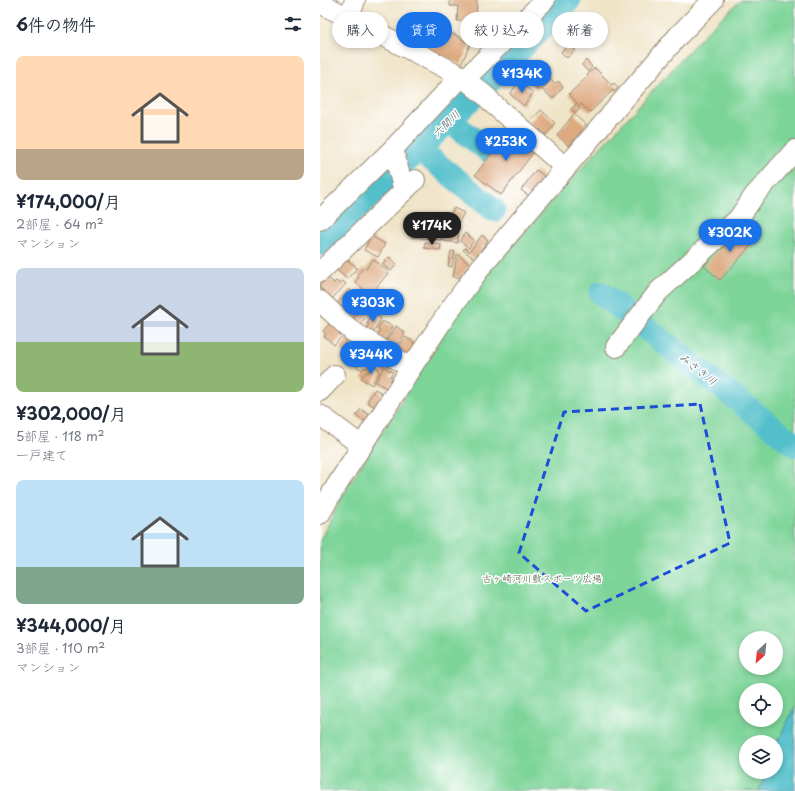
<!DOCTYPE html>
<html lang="ja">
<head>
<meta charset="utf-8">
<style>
  body { margin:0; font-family:"Playpen Sans","Klee One",sans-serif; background:#f6f6f7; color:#1f2937; height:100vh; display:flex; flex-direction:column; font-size:15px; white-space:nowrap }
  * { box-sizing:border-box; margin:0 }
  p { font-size:13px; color:#747a83 }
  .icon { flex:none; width:22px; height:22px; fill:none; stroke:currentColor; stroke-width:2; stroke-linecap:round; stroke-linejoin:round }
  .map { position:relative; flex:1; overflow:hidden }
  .drawer { display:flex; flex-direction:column; background:#fff; width:320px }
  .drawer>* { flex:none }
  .hud { position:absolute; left:12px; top:12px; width:380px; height:36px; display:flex; gap:8px }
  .needle { width:26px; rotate:207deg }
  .tools { position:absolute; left:419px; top:631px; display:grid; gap:8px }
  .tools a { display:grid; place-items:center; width:44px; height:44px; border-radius:50%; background:#fff; box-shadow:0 2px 6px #0003; font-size:20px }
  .price { position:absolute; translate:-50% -34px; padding:0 9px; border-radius:14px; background:#1a73e8; color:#fff; font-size:13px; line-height:26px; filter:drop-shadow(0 1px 2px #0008) }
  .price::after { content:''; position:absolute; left:50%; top:24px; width:12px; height:9px; margin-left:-6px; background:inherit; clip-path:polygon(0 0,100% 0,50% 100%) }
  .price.on { background:#222; color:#fff }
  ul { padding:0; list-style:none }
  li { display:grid; align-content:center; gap:8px; height:212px; padding:0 16px }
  li span { display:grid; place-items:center; height:124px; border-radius:8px; color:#555 }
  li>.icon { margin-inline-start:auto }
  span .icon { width:72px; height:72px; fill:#fffc; stroke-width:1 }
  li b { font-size:17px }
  h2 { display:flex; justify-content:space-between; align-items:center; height:48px; padding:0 16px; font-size:17px }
  .pill { padding:0 14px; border-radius:18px; background:#fff; box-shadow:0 2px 6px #0003; font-size:14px; line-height:36px }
  .pill.on { background:#1a73e8; color:#fff }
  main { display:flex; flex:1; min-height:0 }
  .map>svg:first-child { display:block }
  .green { fill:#7dd498; stroke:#5c7f5b; fill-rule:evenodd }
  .water { fill:#52bfcb; stroke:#467474 }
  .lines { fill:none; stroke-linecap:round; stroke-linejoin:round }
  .river { stroke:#52bfcb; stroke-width:24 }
  .building { fill:#dda97f }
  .minor-casing { stroke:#968772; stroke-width:22 }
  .minor { stroke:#fff; stroke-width:20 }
  .marked { fill:none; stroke:#1d4ed8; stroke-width:3; stroke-dasharray:8 5; stroke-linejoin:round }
  .labels { text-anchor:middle; stroke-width:3; stroke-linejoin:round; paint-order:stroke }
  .park-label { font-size:10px; fill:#4f5d43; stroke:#fff }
  .water-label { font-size:11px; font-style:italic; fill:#435e5b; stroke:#fff }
</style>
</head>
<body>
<main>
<section class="drawer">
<h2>6件の物件<svg class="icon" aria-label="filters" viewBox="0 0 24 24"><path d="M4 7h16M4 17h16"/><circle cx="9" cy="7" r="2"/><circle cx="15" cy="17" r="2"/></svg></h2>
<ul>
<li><span style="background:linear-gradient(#ffd9b3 75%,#b9a48a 0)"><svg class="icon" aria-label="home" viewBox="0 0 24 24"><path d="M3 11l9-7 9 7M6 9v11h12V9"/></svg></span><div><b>¥174,000/月</b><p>2部屋 · 64 m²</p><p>マンション</p></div></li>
<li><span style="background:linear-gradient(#c9d6e8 60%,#8fb573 0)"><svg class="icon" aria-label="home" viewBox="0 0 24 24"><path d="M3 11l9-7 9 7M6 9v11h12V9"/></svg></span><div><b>¥302,000/月</b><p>5部屋 · 118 m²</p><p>一戸建て</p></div></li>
<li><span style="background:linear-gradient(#bfe0f5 70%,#7fa58c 0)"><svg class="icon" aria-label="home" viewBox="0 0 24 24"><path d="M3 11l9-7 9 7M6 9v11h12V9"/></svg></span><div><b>¥344,000/月</b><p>3部屋 · 110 m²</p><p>マンション</p></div></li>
</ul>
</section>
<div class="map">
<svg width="475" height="791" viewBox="0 0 475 791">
  <rect width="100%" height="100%" fill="#fff"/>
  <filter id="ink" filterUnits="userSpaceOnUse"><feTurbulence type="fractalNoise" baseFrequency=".025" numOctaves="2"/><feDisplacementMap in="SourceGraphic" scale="8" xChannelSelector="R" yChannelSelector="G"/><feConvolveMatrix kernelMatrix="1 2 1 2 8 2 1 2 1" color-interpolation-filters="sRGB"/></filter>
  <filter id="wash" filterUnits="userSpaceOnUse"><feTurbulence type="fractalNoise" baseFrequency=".012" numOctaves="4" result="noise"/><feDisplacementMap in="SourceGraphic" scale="16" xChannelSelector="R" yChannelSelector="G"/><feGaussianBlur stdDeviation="0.9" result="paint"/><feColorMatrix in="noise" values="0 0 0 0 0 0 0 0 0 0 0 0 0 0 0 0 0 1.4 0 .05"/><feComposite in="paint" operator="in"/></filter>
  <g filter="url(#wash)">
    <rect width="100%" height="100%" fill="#f0e4c7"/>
    <path class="green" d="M 421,0 L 475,0 L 475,706 L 456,745 L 456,742 L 426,742 L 426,772 L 446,772 L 439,791 L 0,791 L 0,540 L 27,488 L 148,296 L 256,174 L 391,27 ZM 426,638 L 456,638 L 456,668 L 426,668 ZM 426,690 L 456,690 L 456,720 L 426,720 Z"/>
    <polygon class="water" points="475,706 475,791 439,791 446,772 456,772 456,745"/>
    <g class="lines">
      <g class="river">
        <polyline points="130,121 170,152"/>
        <polyline points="100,150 174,210"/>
        <polyline points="0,244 165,86 249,0"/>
        <polyline points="281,293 475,445"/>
      </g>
    </g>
    <g id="blocks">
      <g class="building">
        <polygon points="130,0 157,0 156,22 137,21 138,6 130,6"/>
        <polygon points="101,21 114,28 102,47 91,41"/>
        <polygon points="117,29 131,36 132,33 150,44 141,65 107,48"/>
        <polygon points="249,44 255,50 247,58 241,52"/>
        <polygon points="266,60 272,67 268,72 262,65"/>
        <polygon points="217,64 230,77 217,90 204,77"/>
        <polygon points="275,68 292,85 294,83 298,88 294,92 293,90 270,112 261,104 258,107 260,109 255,113 251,109 257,103 249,94 268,76 267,75"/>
        <polygon points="231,80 235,84 238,81 243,87 233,99 222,89"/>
        <polygon points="199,82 213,93 204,106 190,94"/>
        <polygon points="221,110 235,123 232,126 233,127 226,135 220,129 219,131 216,128 215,129 209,123"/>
        <polygon points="254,114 266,125 249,146 237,135"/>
        <polygon points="190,129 216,149 181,195 155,175"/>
        <polygon points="216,170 224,176 209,196 201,190"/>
        <polygon points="134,208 144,213 139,222 129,217"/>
        <polygon points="94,216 102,217 102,220 106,220 106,219 123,221 121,240 91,237 91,235 90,234 91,220 94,221"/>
        <polygon points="127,223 139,224 138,243 124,241 124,239 122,239 123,231 126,231"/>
        <polygon points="420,226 436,240 400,280 384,266"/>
        <polygon points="145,233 154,240 149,248 140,241"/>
        <polygon points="162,235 168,240 158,254 159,255 155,259 143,250 145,248 149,252"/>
        <polygon points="51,236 65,244 58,257 44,250"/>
        <polygon points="105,242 121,244 120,250 104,248"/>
        <polygon points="131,251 135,252 132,267 128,266"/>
        <polygon points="137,254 150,264 140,277 133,277"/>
        <polygon points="23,256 37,268 27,279 13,267"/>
        <polygon points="69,257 77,264 71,271 62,264"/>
        <polygon points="53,259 69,272 50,295 35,282 39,277 37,275 43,268 45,270"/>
        <polygon points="7,277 14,283 16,281 20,284 23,281 26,284 9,302 1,295 4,291 0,288 0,285"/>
        <polygon points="29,289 39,298 24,314 16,306"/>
        <polygon points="38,302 50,313 38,326 32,320 37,313 32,308"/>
        <polygon points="52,314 61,318 53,333 46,330 49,324 47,324"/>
        <polygon points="62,321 72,326 65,341 57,336 60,331 58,329"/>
        <polygon points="10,323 23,335 14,345 4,336 6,334 3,331"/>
        <polygon points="76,326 85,333 78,344 76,342 74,345 65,343"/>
        <polygon points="85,337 94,342 93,343 96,344 88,358 77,351"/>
        <polygon points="27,339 39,350 37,352 39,353 33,360 20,350"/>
        <polygon points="43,351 47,354 48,352 57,358 55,361 52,359 46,369 44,367 42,370 34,365"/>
        <polygon points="52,365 59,369 58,370 60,371 52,385 41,378 46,372 48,373"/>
        <polygon points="64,367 73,372 70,376 74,378 68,389 56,382"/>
        <polygon points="55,389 62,393 61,395 62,396 55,407 47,402"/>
        <polygon points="41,409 49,415 46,421 44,420 43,421 36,416"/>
      </g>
    </g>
  </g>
  <g filter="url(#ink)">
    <use href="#blocks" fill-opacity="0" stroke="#968772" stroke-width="1"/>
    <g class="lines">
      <defs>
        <g id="minor">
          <polyline points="0,3 141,76 167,97 172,103 246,168"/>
          <polyline points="29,18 35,0"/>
          <polyline points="145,79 225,0"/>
          <polyline points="73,149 84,191"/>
          <polyline points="0,220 73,149 141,76"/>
          <polyline points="0,272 95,180"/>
          <polyline points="0,301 32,331 91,368"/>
          <polyline points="296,347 338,292 418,219 434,196 475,150"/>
          <polyline points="0,391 15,375"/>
          <polyline points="0,415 42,446"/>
          <polyline points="0,514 10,496 91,368 131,308 161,267 358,36 393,0"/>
        </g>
      </defs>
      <use href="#minor" class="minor-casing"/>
      <use href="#minor" class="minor"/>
    </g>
  </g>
  <path class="marked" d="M 380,404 L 410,543 L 266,611 L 199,553 L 244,412 Z"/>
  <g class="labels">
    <g class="park-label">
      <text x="222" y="582">古ヶ崎河川敷スポーツ広場</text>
    </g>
    <g class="water-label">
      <text transform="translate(126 124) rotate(-44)" y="4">六間川</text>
      <text transform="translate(378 369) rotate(38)" y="4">みさき川</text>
    </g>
  </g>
</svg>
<div class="tools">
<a><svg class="needle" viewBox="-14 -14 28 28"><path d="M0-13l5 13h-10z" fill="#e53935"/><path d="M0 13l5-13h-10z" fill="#747a83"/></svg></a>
<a><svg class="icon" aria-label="locate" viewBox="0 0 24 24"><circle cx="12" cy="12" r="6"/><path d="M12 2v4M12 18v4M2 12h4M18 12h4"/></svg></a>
<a><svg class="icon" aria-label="layers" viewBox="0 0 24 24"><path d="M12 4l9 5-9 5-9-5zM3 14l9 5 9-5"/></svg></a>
</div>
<b class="price" style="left:202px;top:94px">¥134K</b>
<b class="price" style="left:186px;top:162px">¥253K</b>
<b class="price on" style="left:112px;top:246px">¥174K</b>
<b class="price" style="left:410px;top:253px">¥302K</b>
<b class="price" style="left:53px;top:323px">¥303K</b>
<b class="price" style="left:51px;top:375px">¥344K</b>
<div class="hud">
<a class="pill">購入</a>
<a class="pill on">賃貸</a>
<a class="pill">絞り込み</a>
<a class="pill">新着</a>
</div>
</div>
</main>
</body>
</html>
